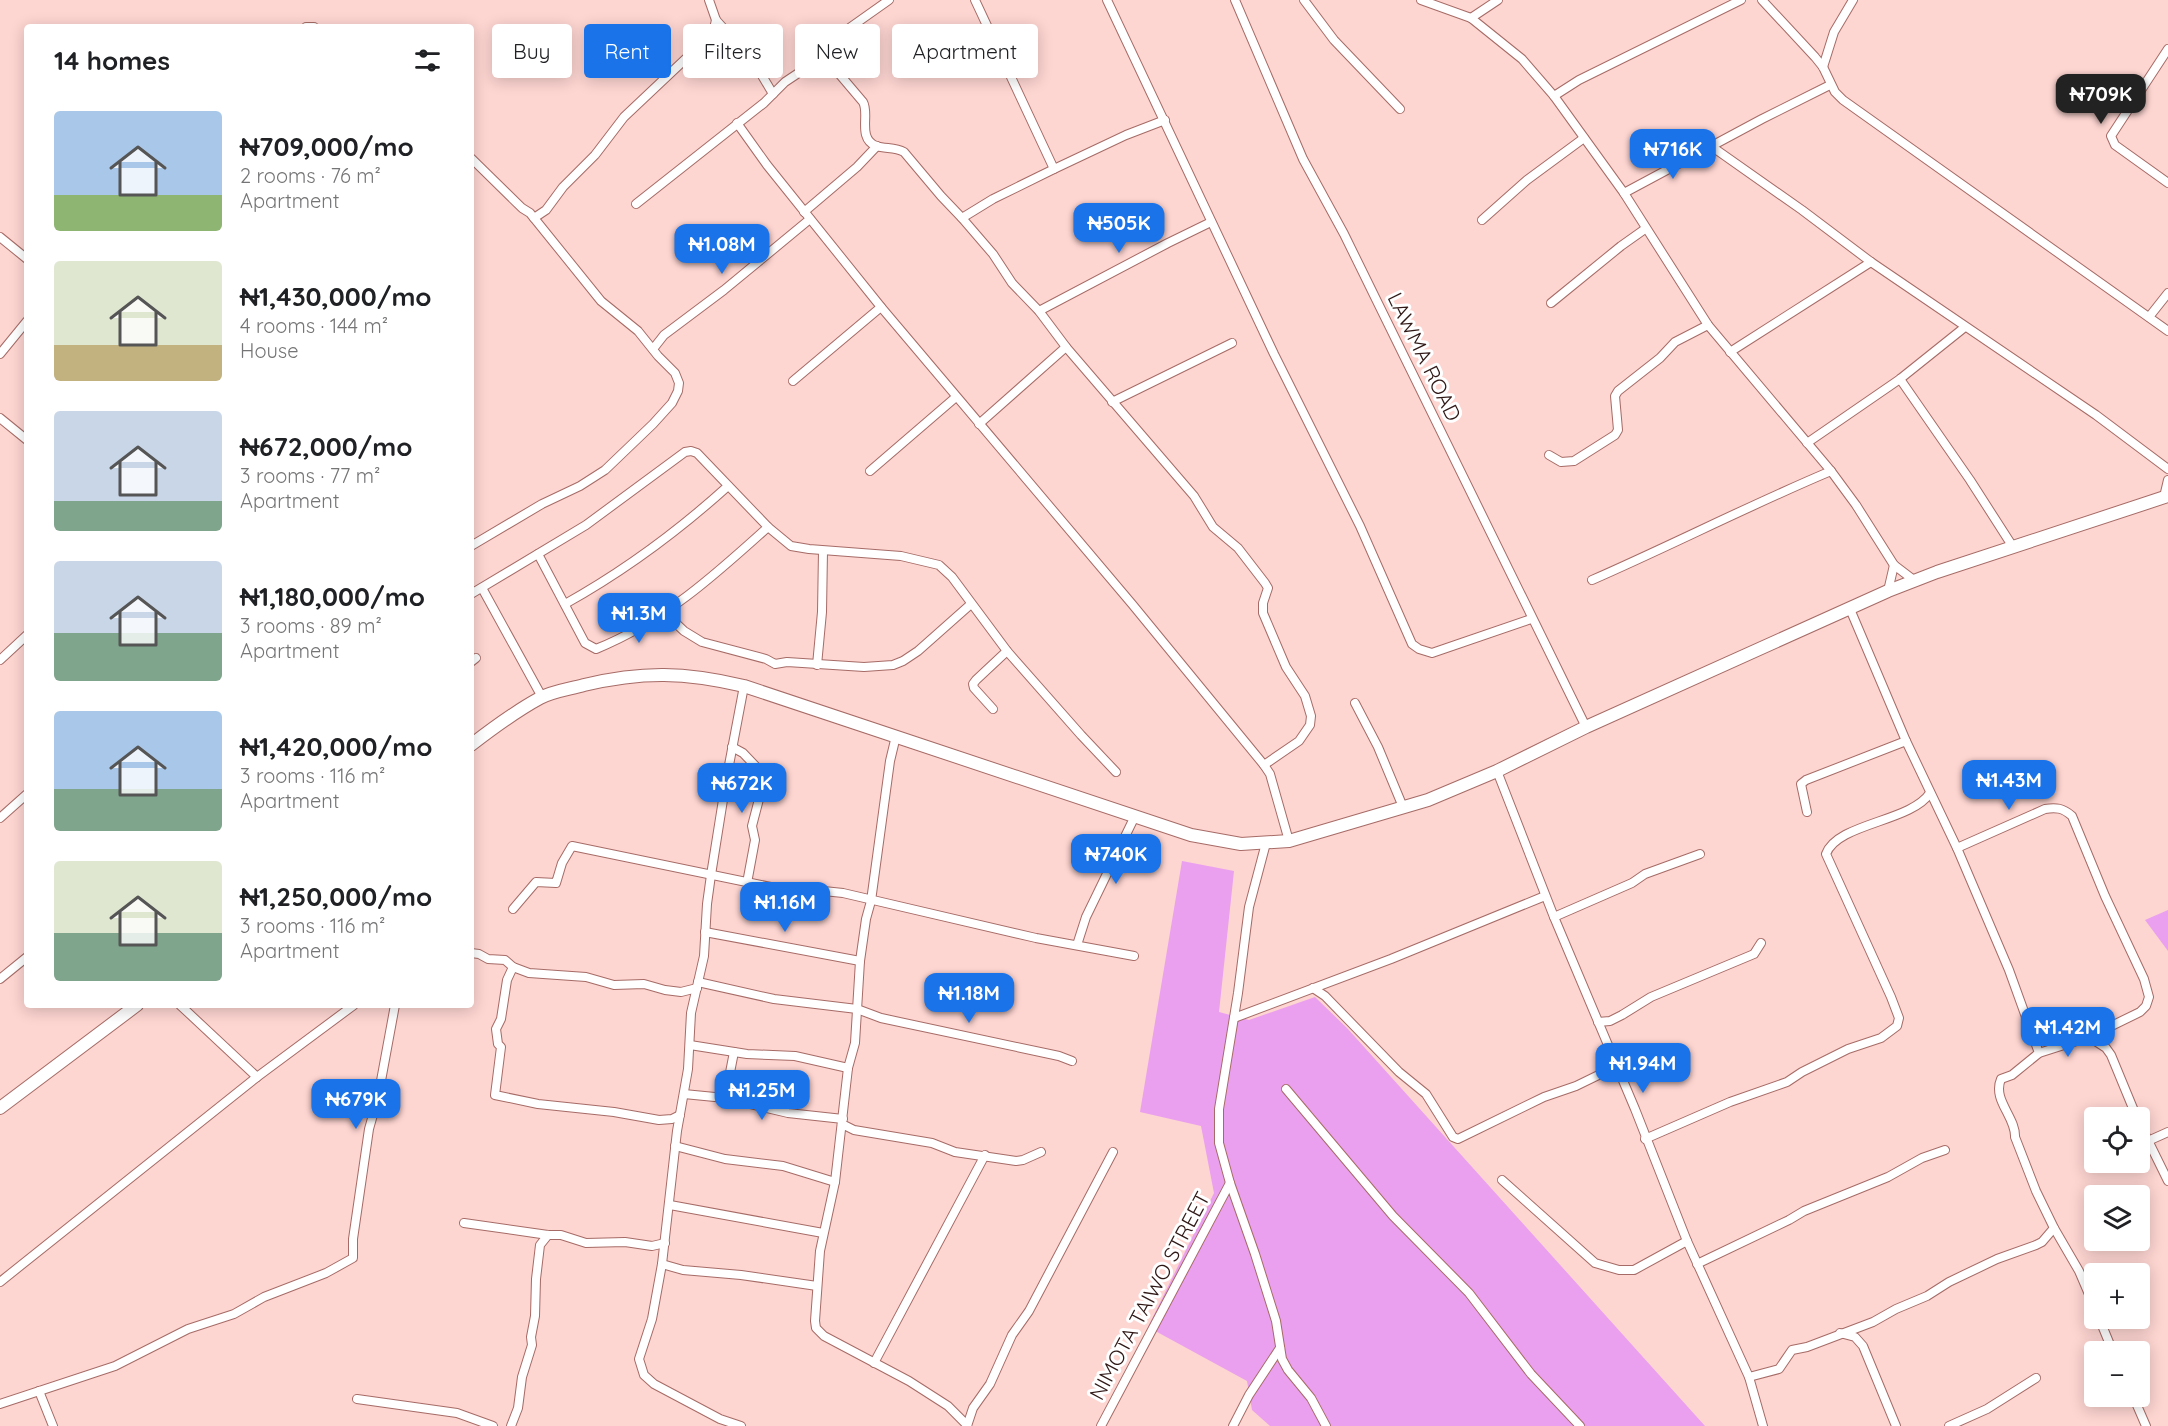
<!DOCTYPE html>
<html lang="en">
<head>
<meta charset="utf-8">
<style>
  body { margin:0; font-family:Quicksand,sans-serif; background:#f2f2f2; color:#202124; height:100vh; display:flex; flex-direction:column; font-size:22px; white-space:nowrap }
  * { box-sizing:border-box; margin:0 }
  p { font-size:20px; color:#757577 }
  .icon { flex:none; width:33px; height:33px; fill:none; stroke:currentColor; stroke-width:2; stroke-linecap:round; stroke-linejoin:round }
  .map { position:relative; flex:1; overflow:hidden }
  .panel { position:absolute; left:24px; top:24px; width:450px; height:984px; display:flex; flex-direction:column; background:#fff; border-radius:6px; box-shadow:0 3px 15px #0003 }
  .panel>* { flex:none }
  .top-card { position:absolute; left:492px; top:24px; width:570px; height:54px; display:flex; gap:12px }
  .tools { position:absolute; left:2084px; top:1107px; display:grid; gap:12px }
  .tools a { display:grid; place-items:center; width:66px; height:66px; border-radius:6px; background:#fff; box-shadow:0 3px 15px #0003; font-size:30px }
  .price { position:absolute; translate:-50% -51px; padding:0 14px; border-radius:12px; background:#1a73e8; color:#fff; font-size:20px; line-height:39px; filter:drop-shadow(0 2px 3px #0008) }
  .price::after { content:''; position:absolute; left:50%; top:36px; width:18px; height:14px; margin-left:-9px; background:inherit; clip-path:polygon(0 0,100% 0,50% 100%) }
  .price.current { background:#222; color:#fff }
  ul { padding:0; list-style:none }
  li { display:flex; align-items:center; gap:18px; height:150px; padding:0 30px }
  li span { display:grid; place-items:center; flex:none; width:168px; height:120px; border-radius:6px; color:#555 }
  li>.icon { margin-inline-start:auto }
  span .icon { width:72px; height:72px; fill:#fffc; stroke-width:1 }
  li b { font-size:26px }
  h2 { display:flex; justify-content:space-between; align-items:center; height:72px; padding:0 30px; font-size:26px }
  .tag { padding:0 21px; border-radius:6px; background:#fff; box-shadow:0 3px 15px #0003; font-size:21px; line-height:54px }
  .tag.current { background:#1a73e8; color:#fff }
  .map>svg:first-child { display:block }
  .green { fill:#eaa0ee }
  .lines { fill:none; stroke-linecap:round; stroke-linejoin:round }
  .minor-casing { stroke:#a66b66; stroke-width:10 }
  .secondary-casing { stroke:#a66b66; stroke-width:14 }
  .minor { stroke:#fff; stroke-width:8 }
  .secondary { stroke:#fff; stroke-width:12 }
  .labels { text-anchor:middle; stroke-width:6; stroke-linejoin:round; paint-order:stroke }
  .street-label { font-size:21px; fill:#2f1816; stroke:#fff }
</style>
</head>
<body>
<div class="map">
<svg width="2168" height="1426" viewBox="0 0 2168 1426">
  <rect width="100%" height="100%" fill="#fdd5d1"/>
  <g class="green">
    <polygon points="1182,861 1234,871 1219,1012 1249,1020 1315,997 1347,1028 1705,1426 1270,1426 1252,1410 1247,1381 1148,1327 1214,1193 1201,1126 1140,1112"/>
    <polygon points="2168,910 2168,951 2145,920"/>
  </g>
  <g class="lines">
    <defs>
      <g id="minor">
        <polyline points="709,0 716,20 754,62 773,94"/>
        <polyline points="975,0 1054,169"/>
        <polyline points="1107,0 1274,354 1360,526 1412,644 1419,649 1432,653 1531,619"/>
        <polyline points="1235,0 1303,159 1344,234 1586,727"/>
        <polyline points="1304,0 1334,40 1400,109"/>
        <polyline points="1421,0 1471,18 1522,59 1554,96 1624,193 1708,325 1831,471 1856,505 1894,565 1915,581"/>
        <polyline points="1762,0 1815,57 1823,67 1835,92 1843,100 2168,331"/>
        <polyline points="1471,18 1498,0"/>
        <polyline points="306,27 314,27"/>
        <polyline points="2168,49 2111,136 2115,145 2168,183"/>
        <path d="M 824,56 L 863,102 C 870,114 857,138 876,146 C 886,149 895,147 904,152 L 941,196 L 962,218 L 993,254 L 1012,283 L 1039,311 L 1066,347 L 1194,496 L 1213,527 L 1238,548 L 1265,583 L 1268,588 L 1263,603 L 1263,613 L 1286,667 L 1305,696 L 1311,716 L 1310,725 L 1299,741 L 1264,765"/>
        <polyline points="1823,67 1834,32 1853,0"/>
        <polyline points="1554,96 1579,80 1741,0"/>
        <polyline points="737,123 767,165 881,307 1132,604 1264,765 1270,774 1289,841"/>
        <polyline points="1711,146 1802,210 1871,262 2096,415 2168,469"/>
        <polyline points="471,158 522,208 530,213 601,301 638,331 658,356 675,373 679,383 678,391 672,403 653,424 605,470 580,486 542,504 471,546"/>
        <polyline points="1624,193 1762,119 1830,85"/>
        <polyline points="636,204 764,103 785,82 824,56 848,29 889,0"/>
        <polyline points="804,212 857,167 877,146"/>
        <polyline points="534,218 546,210 563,187 595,155 624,117 713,33 716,20"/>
        <polyline points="962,218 993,199 1054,169 1126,135 1165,120"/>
        <polyline points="1482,220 1527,180 1584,138"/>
        <polyline points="0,237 27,259"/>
        <polyline points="1551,303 1621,246 1645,229"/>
        <polyline points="1039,311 1168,243 1211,222"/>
        <polyline points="2149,317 2168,293"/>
        <polyline points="653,349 664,335 724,290 810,219"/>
        <polyline points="1730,352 1871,262"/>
        <polyline points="0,354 27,321"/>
        <polyline points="1900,379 1970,480 2013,547"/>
        <polyline points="793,381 881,307"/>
        <polyline points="1112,402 1232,343"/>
        <polyline points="0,418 27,440"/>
        <polyline points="979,424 1066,347"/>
        <polyline points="1807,443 1900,379 1965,327"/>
        <polyline points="1549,455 1561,462 1574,461 1615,435 1618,430 1615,396 1618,391 1660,358 1675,342 1708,325"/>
        <polyline points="870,471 956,397"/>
        <polyline points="2164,497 2168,480"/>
        <path d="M 538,554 L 585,643 L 596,649 C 663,622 715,575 768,527"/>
        <path d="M 1592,580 C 1672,545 1750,505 1831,471"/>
        <polyline points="482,588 542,697"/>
        <polyline points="1888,591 1894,565"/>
        <polyline points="471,594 586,525 685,452 691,451 697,453 768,527 791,546 809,549 901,556 939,565 952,577 1007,651 1081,735 1116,772"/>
        <path d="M 565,604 C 626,570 676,533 728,486"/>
        <polyline points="1850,609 1906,741 1957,848 2009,970 2039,1053"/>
        <polyline points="665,613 684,631 702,642 766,659 775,664 787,662 864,667 893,665 903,661 918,651 971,604"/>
        <polyline points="0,660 27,635"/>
        <polyline points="471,662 476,658"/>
        <polyline points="817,665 822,612 823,551"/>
        <polyline points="1355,703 1378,747 1403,807"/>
        <polyline points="993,709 974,688 973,684 976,680 1007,651"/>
        <polyline points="896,736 890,761 871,901 866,919 860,961 855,1043 848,1068 835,1182 820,1251 815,1321 816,1328 824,1336 909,1381 948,1406 967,1425"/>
        <polyline points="732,747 743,753 765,776 752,826 755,840 747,883"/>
        <polyline points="1497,771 1554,917 1635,1109 1687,1241 1749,1377 1763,1426"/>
        <polyline points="1807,812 1801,784 1806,780 1906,741"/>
        <polyline points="0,818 27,794"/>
        <polyline points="1266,843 1249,907 1238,993 1219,1109 1219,1143 1230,1183 1255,1254 1276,1321 1282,1359 1288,1370 1311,1398 1326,1426"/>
        <path d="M 1957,848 L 2045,809 C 2056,807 2063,808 2072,816 L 2105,896 L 2144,979 L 2149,997 L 2146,1006 L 2140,1012 L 2089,1037 L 2039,1053 L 2012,1075 L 2001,1079 C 1992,1100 2016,1117 2015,1137 L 2036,1191 L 2054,1228 L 2079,1271 L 2094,1306"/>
        <polyline points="513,909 536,882 556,883 562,863 572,846 790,891 814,890 843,893 1036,938 1134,956"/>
        <polyline points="1554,917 1632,883 1645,874 1700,854"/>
        <polyline points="705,932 860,961"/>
        <polyline points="1077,945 1086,917 1135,816"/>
        <polyline points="471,953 479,954 488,959 505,960 513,967 529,973 586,977 614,985 644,984 665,990 681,992 697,988"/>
        <polyline points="513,967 507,980 501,1019 496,1029 498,1044 501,1047 495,1095 538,1104 614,1112 659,1120 672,1119 680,1115"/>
        <polyline points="0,979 27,957"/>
        <polyline points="698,982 774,999 857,1009 881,1018 1059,1056 1072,1061"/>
        <polyline points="1313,988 1325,996 1399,1072 1426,1094 1453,1137 1458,1139 1544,1097 1576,1086 1617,1066"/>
        <polyline points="180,1005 257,1077"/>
        <polyline points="1234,1018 1391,959 1545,896"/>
        <polyline points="1598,1022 1610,1021 1622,1015 1651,997 1754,954 1761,943"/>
        <polyline points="2089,1037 2106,1048 2111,1055 2137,1118"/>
        <polyline points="690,1045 747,1054 795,1056 848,1068"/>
        <polyline points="1286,1089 1393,1216 1469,1293 1531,1374 1580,1426"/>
        <polyline points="684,1094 725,1098 788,1113 843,1119"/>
        <polyline points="725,1098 734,1052"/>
        <polyline points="2139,1122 2168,1181"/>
        <polyline points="842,1124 854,1130 932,1143 955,1152 1016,1161 1023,1160 1041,1152"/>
        <path d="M 1645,1139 L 1730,1102 L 1787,1082 L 1802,1072 L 1848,1049 L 1881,1038 L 1897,1026 L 1899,1018 L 1891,997 L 1826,854 C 1837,823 1911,822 1930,793"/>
        <polyline points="2148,1141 2168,1132"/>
        <polyline points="675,1146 725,1159 783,1166 835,1182"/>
        <polyline points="1502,1180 1595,1263 1619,1270 1634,1270 1687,1241"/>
        <polyline points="670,1205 823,1233"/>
        <polyline points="464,1223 548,1235 561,1235 586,1243 625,1242 652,1246 665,1243"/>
        <polyline points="662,1264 683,1270 741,1275 817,1286"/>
        <polyline points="1697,1264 1789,1220 1804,1211 1888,1177 1922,1158 1945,1150"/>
        <polyline points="0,1282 257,1077 354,1005"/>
        <polyline points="2099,1318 2113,1352"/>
        <polyline points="1840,1333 1855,1337 1863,1346 1896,1426"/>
        <polyline points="874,1363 985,1155"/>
        <polyline points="1749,1377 1779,1369 1792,1350 1807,1347 1873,1322 1896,1309 1927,1296 1949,1282 1997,1259 2036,1245 2042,1242 2054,1228"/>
        <polyline points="39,1391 53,1426"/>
        <polyline points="2133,1396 2146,1426"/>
        <polyline points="357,1399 457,1413 493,1426"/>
        <polyline points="0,1404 115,1366 188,1329 234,1314 264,1297 326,1273 353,1258 353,1239 369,1129 378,1097 395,1005"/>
        <polyline points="511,1426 518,1408 522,1377 532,1345 531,1337 535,1316 536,1279 540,1245 548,1235"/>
        <polyline points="741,1426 720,1419 654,1384 644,1375 639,1359 652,1319 662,1264 677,1131 688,1069 691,1013 704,956 707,904 711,875 726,781 744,686"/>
        <polyline points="967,1426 973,1408 990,1384 1012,1335 1029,1311 1113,1152"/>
        <polyline points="1101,1426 1230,1183"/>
        <polyline points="1233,1426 1249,1395 1280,1348"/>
        <polyline points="1949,1426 1987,1409 2036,1378"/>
      </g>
      <g id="secondary">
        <path d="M 471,745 C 493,728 516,711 540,698 C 553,691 570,689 584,685 C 643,671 685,672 744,686 L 1191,835 L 1241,844 L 1289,841 L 1428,800 L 1497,771 L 1586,727 L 1888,591 L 1937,572 L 2168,496"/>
        <polyline points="0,1108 137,1005"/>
      </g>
    </defs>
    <use href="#minor" class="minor-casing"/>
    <use href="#secondary" class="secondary-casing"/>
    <use href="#minor" class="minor"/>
    <use href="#secondary" class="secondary"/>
  </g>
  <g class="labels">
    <g class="street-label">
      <text transform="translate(1424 357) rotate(64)" y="7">LAWMA ROAD</text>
      <text transform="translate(1150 1296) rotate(-62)" y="7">NIMOTA TAIWO STREET</text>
    </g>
  </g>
</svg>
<div class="tools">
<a><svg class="icon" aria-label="locate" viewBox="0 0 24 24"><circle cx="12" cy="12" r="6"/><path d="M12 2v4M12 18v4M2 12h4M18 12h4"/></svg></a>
<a><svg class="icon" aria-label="layers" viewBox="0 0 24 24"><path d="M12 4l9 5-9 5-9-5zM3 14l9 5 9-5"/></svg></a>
<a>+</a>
<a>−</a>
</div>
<b class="price current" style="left:2101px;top:125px">₦709K</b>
<b class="price" style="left:1673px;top:180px">₦716K</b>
<b class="price" style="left:1119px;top:254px">₦505K</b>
<b class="price" style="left:722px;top:275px">₦1.08M</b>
<b class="price" style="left:639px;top:644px">₦1.3M</b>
<b class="price" style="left:2009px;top:811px">₦1.43M</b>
<b class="price" style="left:742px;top:814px">₦672K</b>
<b class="price" style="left:1116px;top:885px">₦740K</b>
<b class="price" style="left:785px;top:933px">₦1.16M</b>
<b class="price" style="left:969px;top:1024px">₦1.18M</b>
<b class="price" style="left:2068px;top:1058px">₦1.42M</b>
<b class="price" style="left:1643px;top:1094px">₦1.94M</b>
<b class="price" style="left:762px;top:1121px">₦1.25M</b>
<b class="price" style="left:356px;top:1130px">₦679K</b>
<div class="top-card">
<a class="tag">Buy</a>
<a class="tag current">Rent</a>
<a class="tag">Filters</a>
<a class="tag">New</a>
<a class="tag">Apartment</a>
</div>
<section class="panel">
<h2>14 homes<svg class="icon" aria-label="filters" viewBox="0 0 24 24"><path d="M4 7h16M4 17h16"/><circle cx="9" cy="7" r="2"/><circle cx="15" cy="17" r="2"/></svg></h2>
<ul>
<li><span style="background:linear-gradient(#a9c7e8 70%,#8fb573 0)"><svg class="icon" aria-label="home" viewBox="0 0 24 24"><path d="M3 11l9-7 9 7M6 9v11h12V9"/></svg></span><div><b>₦709,000/mo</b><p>2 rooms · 76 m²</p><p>Apartment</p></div></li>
<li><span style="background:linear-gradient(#dfe7d0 70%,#c2b280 0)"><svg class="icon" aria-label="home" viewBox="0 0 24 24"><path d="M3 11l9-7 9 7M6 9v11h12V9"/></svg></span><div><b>₦1,430,000/mo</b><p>4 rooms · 144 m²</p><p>House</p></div></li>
<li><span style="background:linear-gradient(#c9d6e8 75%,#7fa58c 0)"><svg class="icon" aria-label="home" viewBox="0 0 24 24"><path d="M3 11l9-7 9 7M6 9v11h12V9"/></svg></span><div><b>₦672,000/mo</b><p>3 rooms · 77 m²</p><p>Apartment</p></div></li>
<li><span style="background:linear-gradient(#c9d6e8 60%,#7fa58c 0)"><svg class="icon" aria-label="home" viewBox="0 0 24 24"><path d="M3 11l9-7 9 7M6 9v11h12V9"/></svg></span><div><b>₦1,180,000/mo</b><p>3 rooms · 89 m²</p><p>Apartment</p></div></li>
<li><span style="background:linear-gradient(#a9c7e8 65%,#7fa58c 0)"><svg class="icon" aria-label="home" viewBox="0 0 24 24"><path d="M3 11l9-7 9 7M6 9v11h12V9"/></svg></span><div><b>₦1,420,000/mo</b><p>3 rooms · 116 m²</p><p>Apartment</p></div></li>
<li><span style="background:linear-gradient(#dfe7d0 60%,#7fa58c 0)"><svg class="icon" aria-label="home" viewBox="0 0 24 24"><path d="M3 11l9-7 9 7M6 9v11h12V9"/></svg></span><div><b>₦1,250,000/mo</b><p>3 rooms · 116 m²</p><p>Apartment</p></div></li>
</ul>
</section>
</div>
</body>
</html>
